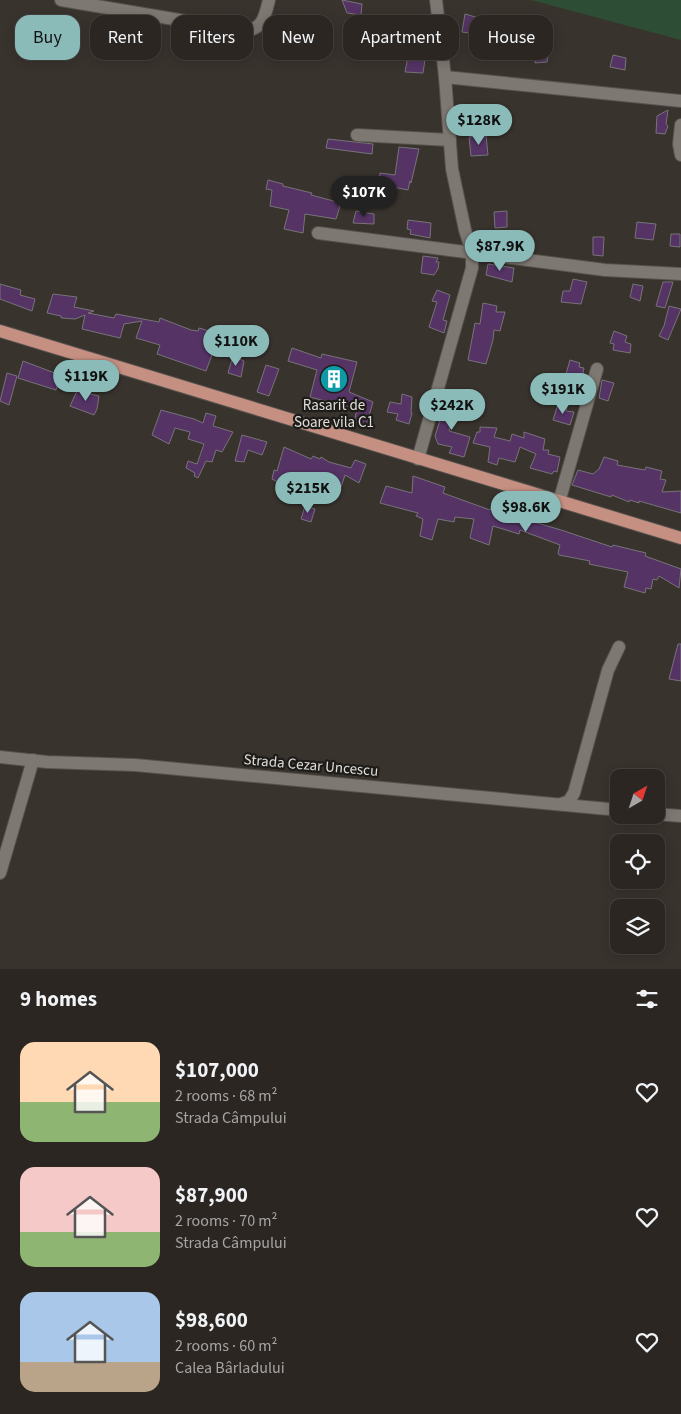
<!DOCTYPE html>
<html lang="en">
<head>
<meta charset="utf-8">
<style>
  body { margin:0; font-family:"Source Sans 3",sans-serif; background:#332e2a; color:#f1f3f6; height:100vh; display:flex; flex-direction:column; font-size:19px; white-space:nowrap }
  * { box-sizing:border-box; margin:0 }
  p { font-size:16px; color:#a6a5a5 }
  .icon { flex:none; width:28px; height:28px; fill:none; stroke:currentColor; stroke-width:2; stroke-linecap:round; stroke-linejoin:round }
  .map { position:relative; height:969px; overflow:hidden }
  .panel { display:flex; flex-direction:column; background:#2b2622; flex:1 }
  .panel>* { flex:none }
  .banner { position:absolute; left:15px; top:15px; width:651px; height:45px; display:flex; gap:10px }
  .needle { width:32px; rotate:39deg }
  .buttons { position:absolute; left:610px; top:769px; display:grid; gap:10px }
  .buttons a { display:grid; place-items:center; width:55px; height:55px; border-radius:10px; background:#2b2622; box-shadow:0 2px 12px #0003,0 0 0 1px #474340; font-size:25px }
  .price { position:absolute; translate:-50% -42px; padding:0 11px; border-radius:18px; background:#8bbbb9; color:#111; font-size:16px; line-height:32px; filter:drop-shadow(0 1px 2px #0008) }
  .price::after { content:''; position:absolute; left:50%; top:30px; width:15px; height:11px; margin-left:-8px; background:inherit; clip-path:polygon(0 0,100% 0,50% 100%) }
  .price.on { background:#222; color:#fff }
  ul { padding:0; list-style:none }
  li { display:flex; align-items:center; gap:15px; height:125px; padding:0 20px }
  li span { display:grid; place-items:center; flex:none; width:140px; height:100px; border-radius:15px; color:#555 }
  li>.icon { margin-inline-start:auto }
  span .icon { width:60px; height:60px; fill:#fffc; stroke-width:1 }
  li b { font-size:21px }
  h2 { display:flex; justify-content:space-between; align-items:center; height:60px; padding:0 20px; font-size:21px }
  .tag { padding:0 18px; border-radius:15px; background:#2b2622; box-shadow:0 2px 12px #0003,0 0 0 1px #474340; font-size:18px; line-height:45px }
  .tag.on { background:#8bbbb9; color:#111 }
  .map>svg:first-child { display:block }
  .green { fill:#2d4e34 }
  .building { fill:#553465; stroke:#777379 }
  .lines { fill:none; stroke-linecap:round; stroke-linejoin:round }
  .minor-casing { stroke:#56514d; stroke-width:14 }
  .major-casing { stroke:#56514d; stroke-width:14 }
  .minor { stroke:#7e7872; stroke-width:12 }
  .major { stroke:#c59082; stroke-width:12 }
  .labels { text-anchor:middle; stroke-width:4.5; stroke-linejoin:round; paint-order:stroke }
  .poi-label { font-size:15px; fill:#e0ddda; stroke:#1e1c19 }
  .street-label { font-size:15px; fill:#e0ddda; stroke:#1e1c19 }
</style>
</head>
<body>
<div class="map">
<svg width="681" height="969" viewBox="0 0 681 969">
  <rect width="100%" height="100%" fill="#39332e"/>
  <polygon class="green" points="531,0 681,0 681,40"/>
  <g class="building">
    <polygon points="342,0 362,4 361,15 347,13"/>
    <polygon points="465,14 479,18 476,34 462,32"/>
    <polygon points="412,36 428,39 423,73 405,72"/>
    <polygon points="536,46 549,47 547,62 535,63"/>
    <polygon points="613,55 626,58 625,70 610,67"/>
    <polygon points="668,110 666,124 668,126 665,134 656,133 657,116"/>
    <polygon points="486,135 488,155 471,156 469,137"/>
    <polygon points="328,139 373,144 372,154 326,148"/>
    <polygon points="399,147 419,149 411,183 410,181 408,190 388,186 378,207 380,173 395,175"/>
    <polygon points="268,180 283,184 283,186 312,193 311,195 341,203 336,219 305,214 303,233 284,229 289,210 270,206 272,190 266,189"/>
    <polygon points="356,211 374,214 374,224 353,223"/>
    <polygon points="507,211 507,227 495,228 494,212"/>
    <polygon points="408,220 431,223 430,238 410,234 411,230 407,229"/>
    <polygon points="637,222 656,224 653,240 635,238"/>
    <polygon points="671,234 680,234 680,247 670,246"/>
    <polygon points="593,237 604,237 603,256 593,255"/>
    <polygon points="423,256 438,258 436,262 439,262 438,269 434,275 421,273"/>
    <polygon points="488,264 514,268 512,282 486,275"/>
    <polygon points="573,279 587,282 581,304 561,302 563,291 570,291"/>
    <polygon points="663,282 673,282 665,308 656,306"/>
    <polygon points="0,284 21,290 20,295 35,299 32,311 0,299"/>
    <polygon points="633,284 643,286 640,301 630,297"/>
    <polygon points="437,290 450,295 443,320 447,321 444,333 429,327 437,302 432,301"/>
    <polygon points="53,294 77,297 74,307 94,311 88,313 114,318 116,314 159,322 160,318 191,330 198,331 199,328 220,334 206,371 157,354 160,345 136,338 142,321 124,324 120,338 82,329 85,315 75,319 61,318 61,316 47,313"/>
    <polygon points="483,303 497,306 496,312 505,312 500,331 494,330 493,340 486,364 468,360 475,323 480,324"/>
    <polygon points="669,306 681,309 668,340 659,336 664,326"/>
    <polygon points="614,331 627,336 625,342 631,344 630,353 613,350 614,344 610,343"/>
    <polygon points="292,348 321,358 322,354 357,362 349,392 373,402 366,426 354,422 357,409 310,397 317,370 288,361"/>
    <polygon points="233,356 244,361 241,377 228,373"/>
    <polygon points="570,360 580,363 579,367 584,368 582,378 566,374"/>
    <polygon points="23,361 60,375 56,390 18,378"/>
    <polygon points="266,365 279,369 269,396 257,392"/>
    <polygon points="7,373 17,376 9,405 0,401"/>
    <polygon points="602,380 614,383 608,401 599,398"/>
    <polygon points="77,391 99,396 97,409 94,415 70,406"/>
    <polygon points="402,394 412,397 411,413 412,413 409,424 396,420 398,414 387,412 390,402 401,404"/>
    <polygon points="447,399 464,404 461,413 455,411 449,431 470,437 464,457 449,453 452,447 438,444 435,436 441,417 444,418"/>
    <polygon points="558,404 567,407 566,411 574,412 570,425 553,420"/>
    <polygon points="161,410 194,419 203,423 206,413 216,416 213,426 233,432 222,452 216,450 212,462 206,461 198,478 194,476 195,473 186,468 188,461 197,464 204,444 188,439 190,432 175,428 169,444 152,435"/>
    <polygon points="480,427 497,428 494,437 510,441 512,434 524,438 524,432 545,439 543,450 549,450 548,454 560,457 557,472 554,471 552,474 530,468 536,454 520,447 515,462 499,458 497,465 488,462 490,447 473,443 477,432 480,432"/>
    <polygon points="242,435 267,442 262,455 248,450 244,462 235,461"/>
    <polygon points="284,447 311,459 313,456 320,459 321,457 329,462 351,468 355,460 366,464 359,483 345,475 341,487 318,482 317,486 296,483 293,490 272,479 274,470 277,471"/>
    <polygon points="604,457 618,461 617,465 645,470 646,467 662,471 660,479 666,480 662,492 681,491 681,513 639,501 639,503 630,500 629,502 612,495 611,497 572,485 578,470 593,474 599,469"/>
    <polygon points="413,476 445,487 443,493 490,510 491,507 504,510 524,519 561,530 612,547 613,545 646,553 645,556 681,569 679,588 659,576 657,580 653,579 651,589 646,588 645,593 624,587 628,572 589,564 590,561 559,555 558,553 560,545 520,530 519,534 493,526 489,545 470,538 474,519 455,517 454,522 438,519 432,540 420,536 423,519 416,516 418,513 380,503 386,486 412,493"/>
    <polygon points="305,506 315,509 311,522 301,519"/>
    <polygon points="678,644 681,644 681,681 669,679"/>
  </g>
  <g class="lines">
    <defs>
      <g id="minor">
        <path d="M 61,0 L 245,31 C 263,29 265,16 269,0"/>
        <polyline points="445,77 681,101"/>
        <polyline points="681,125 679,144 681,155"/>
        <polyline points="357,135 450,140"/>
        <polyline points="318,233 605,270 681,274"/>
        <polyline points="418,459 472,268 472,252 465,230 452,169 445,77 436,0"/>
        <polyline points="559,502 597,369"/>
        <polyline points="0,757 47,762 135,765 619,810"/>
        <polyline points="561,804 569,801 574,793 608,670 619,647"/>
        <polyline points="656,814 681,816"/>
        <polyline points="0,873 33,760"/>
      </g>
      <polyline id="major" points="0,331 681,538"/>
    </defs>
    <use href="#minor" class="minor-casing"/>
    <use href="#major" class="major-casing"/>
    <use href="#minor" class="minor"/>
    <use href="#major" class="major"/>
  </g>
  <defs>
    <symbol id="building-disc" viewBox="-11 -11 22 22"><circle r="9.5" fill="#0f9aa8" stroke="#1e1c19"/><path d="M-4-6H4V6H1V3H-1V6H-4ZM-2.5-4.3h1.7v1.8h-1.7ZM.8-4.3h1.7v1.8H.8ZM-2.5-1h1.7V.8h-1.7ZM.8-1h1.7V.8H.8Z" fill="#fff"/></symbol>
  </defs>
  <g fill-rule="evenodd">
    <use href="#building-disc" x="318" y="363" width="32" height="32"/>
  </g>
  <g class="labels">
    <g class="poi-label">
      <text x="334" y="410">Rasarit de<tspan x="334" dy="17">Soare vila C1</tspan></text>
    </g>
    <g class="street-label">
      <text transform="translate(311 765) rotate(5)" y="5">Strada Cezar Uncescu</text>
    </g>
  </g>
</svg>
<div class="buttons">
<a><svg class="needle" viewBox="-14 -14 28 28"><path d="M0-13l5 13h-10z" fill="#e53935"/><path d="M0 13l5-13h-10z" fill="#a6a5a5"/></svg></a>
<a><svg class="icon" aria-label="locate" viewBox="0 0 24 24"><circle cx="12" cy="12" r="6"/><path d="M12 2v4M12 18v4M2 12h4M18 12h4"/></svg></a>
<a><svg class="icon" aria-label="layers" viewBox="0 0 24 24"><path d="M12 4l9 5-9 5-9-5zM3 14l9 5 9-5"/></svg></a>
</div>
<b class="price" style="left:479px;top:146px">$128K</b>
<b class="price on" style="left:364px;top:218px">$107K</b>
<b class="price" style="left:500px;top:272px">$87.9K</b>
<b class="price" style="left:236px;top:367px">$110K</b>
<b class="price" style="left:86px;top:402px">$119K</b>
<b class="price" style="left:563px;top:415px">$191K</b>
<b class="price" style="left:452px;top:431px">$242K</b>
<b class="price" style="left:308px;top:514px">$215K</b>
<b class="price" style="left:526px;top:533px">$98.6K</b>
<div class="banner">
<a class="tag on">Buy</a>
<a class="tag">Rent</a>
<a class="tag">Filters</a>
<a class="tag">New</a>
<a class="tag">Apartment</a>
<a class="tag">House</a>
</div>
</div>
<section class="panel">
<h2>9 homes<svg class="icon" aria-label="filters" viewBox="0 0 24 24"><path d="M4 7h16M4 17h16"/><circle cx="9" cy="7" r="2"/><circle cx="15" cy="17" r="2"/></svg></h2>
<ul>
<li><span style="background:linear-gradient(#ffd9b3 60%,#8fb573 0)"><svg class="icon" aria-label="home" viewBox="0 0 24 24"><path d="M3 11l9-7 9 7M6 9v11h12V9"/></svg></span><div><b>$107,000</b><p>2 rooms · 68 m²</p><p>Strada Câmpului</p></div><svg class="icon" aria-label="heart" viewBox="0 0 24 24"><path d="M12 20l-8-8c-3-5 5-10 8-4 3-6 11-1 8 4z"/></svg></li>
<li><span style="background:linear-gradient(#f6c9c9 65%,#8fb573 0)"><svg class="icon" aria-label="home" viewBox="0 0 24 24"><path d="M3 11l9-7 9 7M6 9v11h12V9"/></svg></span><div><b>$87,900</b><p>2 rooms · 70 m²</p><p>Strada Câmpului</p></div><svg class="icon" aria-label="heart" viewBox="0 0 24 24"><path d="M12 20l-8-8c-3-5 5-10 8-4 3-6 11-1 8 4z"/></svg></li>
<li><span style="background:linear-gradient(#a9c7e8 70%,#b9a48a 0)"><svg class="icon" aria-label="home" viewBox="0 0 24 24"><path d="M3 11l9-7 9 7M6 9v11h12V9"/></svg></span><div><b>$98,600</b><p>2 rooms · 60 m²</p><p>Calea Bârladului</p></div><svg class="icon" aria-label="heart" viewBox="0 0 24 24"><path d="M12 20l-8-8c-3-5 5-10 8-4 3-6 11-1 8 4z"/></svg></li>
</ul>
</section>
</body>
</html>
